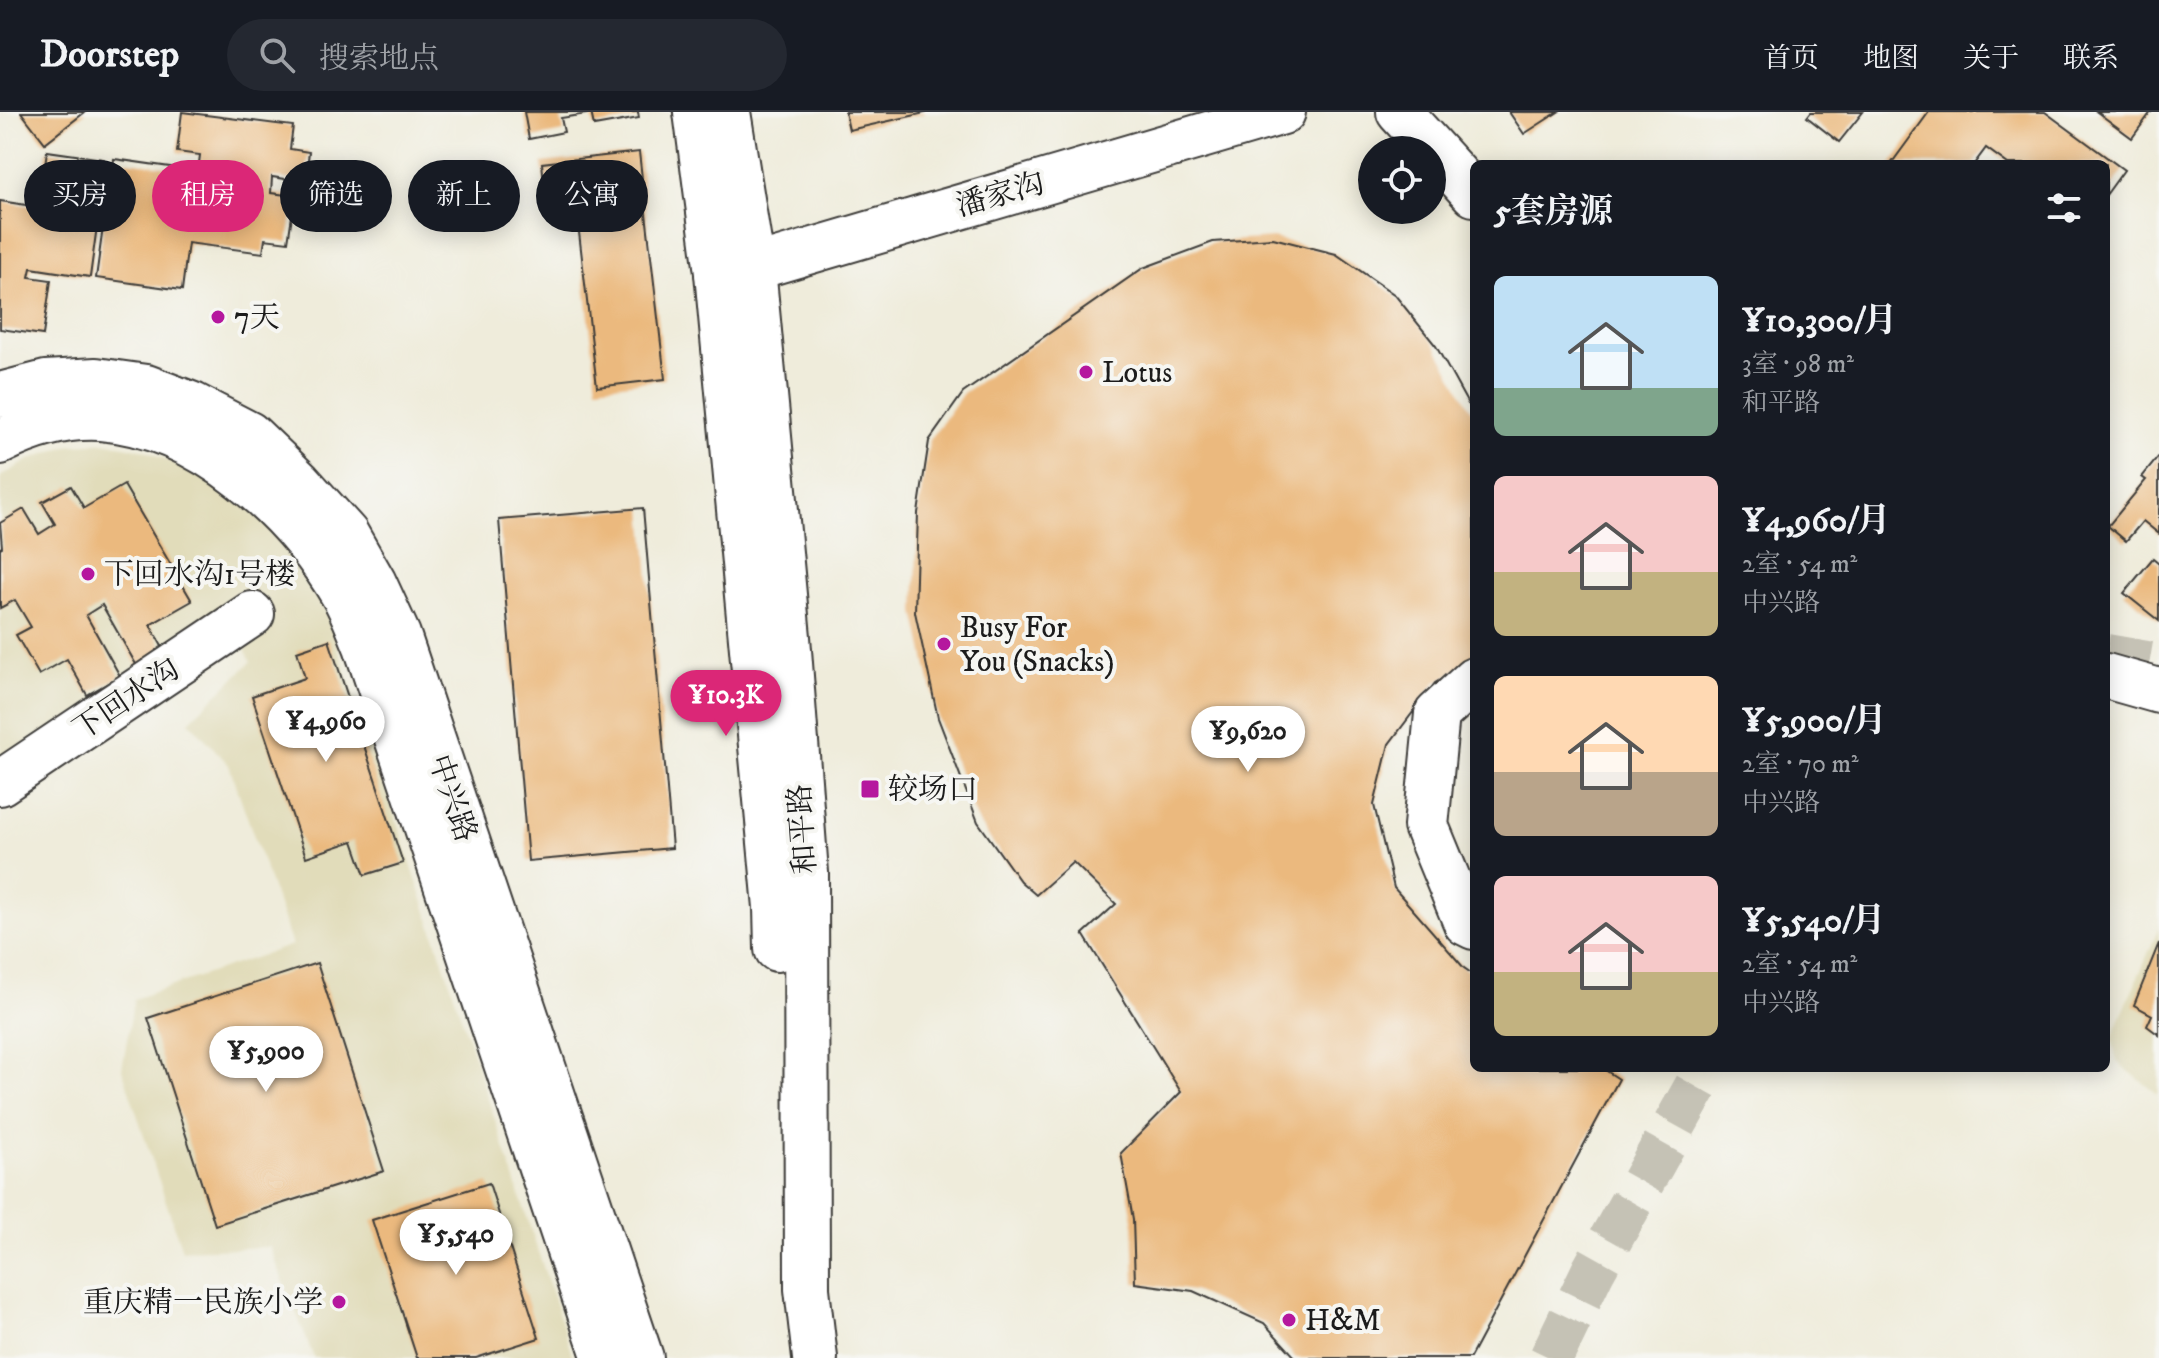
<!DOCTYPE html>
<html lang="zh">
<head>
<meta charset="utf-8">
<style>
  body { margin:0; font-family:"IM FELL DW Pica","Noto Serif SC",serif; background:#242831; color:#f1f3f6; height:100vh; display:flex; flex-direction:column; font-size:30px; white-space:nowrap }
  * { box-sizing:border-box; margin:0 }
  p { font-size:26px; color:#9ea1a6 }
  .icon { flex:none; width:44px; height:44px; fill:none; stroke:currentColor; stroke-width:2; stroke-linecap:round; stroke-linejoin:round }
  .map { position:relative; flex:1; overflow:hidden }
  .drawer { position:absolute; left:1470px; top:48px; width:640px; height:912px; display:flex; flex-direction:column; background:#171b24; border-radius:12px; box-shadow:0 4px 20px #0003 }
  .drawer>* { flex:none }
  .hud { position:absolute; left:24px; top:48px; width:760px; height:72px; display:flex; gap:16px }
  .tools { position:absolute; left:1358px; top:24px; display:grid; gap:16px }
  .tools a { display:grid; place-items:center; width:88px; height:88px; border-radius:50%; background:#171b24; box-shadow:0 4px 20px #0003; font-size:40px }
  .price { position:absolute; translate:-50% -68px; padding:0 18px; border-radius:28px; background:#fff; color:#222; font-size:26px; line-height:52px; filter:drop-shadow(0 2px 4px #0008) }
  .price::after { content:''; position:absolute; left:50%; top:48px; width:24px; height:18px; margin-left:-12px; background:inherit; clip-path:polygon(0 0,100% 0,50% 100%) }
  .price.selected { background:#db2777; color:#fff }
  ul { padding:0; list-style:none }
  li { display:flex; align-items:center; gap:24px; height:200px; padding:0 24px }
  li span { display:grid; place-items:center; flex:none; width:224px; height:160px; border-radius:12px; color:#555 }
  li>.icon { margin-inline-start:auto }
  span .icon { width:96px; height:96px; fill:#fffc; stroke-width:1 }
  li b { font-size:34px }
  h2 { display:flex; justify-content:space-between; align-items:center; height:96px; padding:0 24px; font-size:34px }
  .pill { padding:0 28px; border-radius:36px; background:#171b24; box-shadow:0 4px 20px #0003; font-size:28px; line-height:72px }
  .pill.selected { background:#db2777; color:#fff }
  header { display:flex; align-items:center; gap:48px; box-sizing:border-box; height:112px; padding:0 40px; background:#171b24; border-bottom:2px solid #363941 }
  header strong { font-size:38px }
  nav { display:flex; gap:44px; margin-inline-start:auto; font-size:28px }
  .search { width:560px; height:72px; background:#242831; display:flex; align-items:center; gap:20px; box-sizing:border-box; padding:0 28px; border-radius:44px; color:#9ea1a6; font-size:30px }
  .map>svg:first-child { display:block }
  .built { fill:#e1dcba }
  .building { fill:#ebb97e }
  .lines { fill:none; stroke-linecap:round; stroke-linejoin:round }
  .major-tunnel { stroke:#c5c2b5; stroke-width:44; stroke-dasharray:44 22; stroke-linecap:butt }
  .minor-casing { stroke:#3c3b39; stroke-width:48 }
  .major-casing { stroke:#3c3b39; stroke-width:48 }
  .minor { stroke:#fff; stroke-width:44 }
  .major { stroke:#fff; stroke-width:44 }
  .poi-dot { fill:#b5179e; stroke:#f6f6f2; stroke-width:3 }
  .labels { text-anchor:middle; stroke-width:8; stroke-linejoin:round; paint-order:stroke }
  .street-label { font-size:30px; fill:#1c1c1c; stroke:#f6f6f2 }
  .poi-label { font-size:30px; fill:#1c1c1c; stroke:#f6f6f2; text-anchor:start }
</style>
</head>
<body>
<header>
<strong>Doorstep</strong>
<div class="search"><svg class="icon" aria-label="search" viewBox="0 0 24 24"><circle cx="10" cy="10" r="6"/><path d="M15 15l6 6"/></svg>搜索地点</div>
<nav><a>首页</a><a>地图</a><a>关于</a><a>联系</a></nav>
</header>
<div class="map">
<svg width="2159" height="1246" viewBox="0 0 2159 1246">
  <rect width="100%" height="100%" fill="#f6f6f2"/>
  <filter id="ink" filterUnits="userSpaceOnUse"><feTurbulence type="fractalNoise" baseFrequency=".0125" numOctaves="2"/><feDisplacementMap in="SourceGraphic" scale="16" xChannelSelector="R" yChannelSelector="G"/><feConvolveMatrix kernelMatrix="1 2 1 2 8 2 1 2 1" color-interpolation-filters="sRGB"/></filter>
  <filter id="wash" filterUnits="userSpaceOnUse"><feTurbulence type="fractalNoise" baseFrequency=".006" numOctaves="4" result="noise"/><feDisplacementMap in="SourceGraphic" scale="32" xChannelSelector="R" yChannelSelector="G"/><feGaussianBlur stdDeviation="1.8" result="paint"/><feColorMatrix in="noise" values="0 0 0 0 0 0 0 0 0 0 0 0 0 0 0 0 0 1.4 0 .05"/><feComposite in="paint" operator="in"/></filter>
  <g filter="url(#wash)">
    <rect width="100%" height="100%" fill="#efecdb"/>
    <g class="built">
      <polygon points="103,330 145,338 213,368 247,389 316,471 423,788 573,1246 314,1246 270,1135 182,1138 122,957 134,887 292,833 229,653 189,609 251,550 240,526 0,688 0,365 31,347 67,334"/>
      <polygon points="2159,816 2159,983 2117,950 2112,926"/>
    </g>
    <g id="blocks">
      <g class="building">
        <polygon points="21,0 85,0 45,31"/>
        <polygon points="182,0 293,14 290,37 309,40 305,70 272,65 271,81 295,84 288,130 265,127 263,141 188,131 182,178 96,166 103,115 97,114 90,165 31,156 29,165 51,168 43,223 0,217 0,89 39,95 47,39 104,47 99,81 109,82 114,47 198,59 200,43 177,40"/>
        <polygon points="524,0 587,0 587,2 561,6 564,20 529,27"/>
        <polygon points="591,0 638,0 639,6 594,14"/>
        <polygon points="845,0 924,0 925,1 849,18"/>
        <polygon points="1509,0 1558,0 1524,22"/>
        <polygon points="1811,0 1863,0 1839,30 1807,5"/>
        <polygon points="1929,0 2045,0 2124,58 2106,83 2106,52 2008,52 1986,36 1974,52 1891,52"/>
        <polygon points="2097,0 2151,0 2132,26"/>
        <polygon points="639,40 665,267 597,275 575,86 546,88 542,51"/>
        <polygon points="1273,126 1336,142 1395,183 1436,234 1474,303 1474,548 1435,571 1389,632 1374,693 1394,776 1464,856 1474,863 1474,956 1602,956 1619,967 1470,1246 1296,1246 1264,1211 1193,1179 1135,1171 1133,1107 1121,1041 1181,980 1083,822 1116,792 1073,750 1036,783 1020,769 978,710 938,606 915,500 918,401 929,329 963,281 1143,156 1213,130"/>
        <polygon points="2159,344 2159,422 2143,409 2126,429 2108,414 2146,368 2142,365"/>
        <polygon points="124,373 192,489 150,513 164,538 137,554 102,493 86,503 120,564 87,583 67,547 39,563 16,523 31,515 15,488 0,496 0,436 2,435 0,411 24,397 39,422 55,412 42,390 71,374 84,396"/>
        <polygon points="643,396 672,736 528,749 499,408"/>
        <polygon points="2153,446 2159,451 2159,509 2124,481"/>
        <polygon points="329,528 403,751 365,763 353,729 306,745 252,584 305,566 297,539"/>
        <polygon points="2159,831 2159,923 2147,914 2152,903 2134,893"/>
        <polygon points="317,851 384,1059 215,1113 148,906"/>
        <polygon points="489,1071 539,1226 476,1246 417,1246 372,1108"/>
      </g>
    </g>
  </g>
  <g filter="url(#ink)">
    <use href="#blocks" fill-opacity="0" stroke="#3c3b39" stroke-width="2"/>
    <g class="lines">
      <g class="major-tunnel">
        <polyline points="2106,544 2159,553"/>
        <polyline points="1551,1246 1593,1159 1698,971 1703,956"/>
      </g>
      <defs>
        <g id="minor">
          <polyline points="1399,0 1474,82"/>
          <polyline points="717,161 753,156 1283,0"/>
          <polyline points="0,283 46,271 96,268 146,275 193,293 249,322 299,370 346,422 374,471 398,523 641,1246"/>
          <path d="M 0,330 C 30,315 66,304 100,306 C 203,314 294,399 344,484 C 353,499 359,518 366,534 L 605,1246"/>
          <polyline points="2106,564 2159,579"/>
          <polyline points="1474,568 1437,602 1426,714 1466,811 1474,815"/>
          <polyline points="0,671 252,502"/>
        </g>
        <g id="major">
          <polyline points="696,0 717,161 776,795 777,837"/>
          <polyline points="728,0 753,156 788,525 806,761 807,1177 815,1246"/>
        </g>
      </defs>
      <use href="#minor" class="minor-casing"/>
      <use href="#major" class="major-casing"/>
      <use href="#minor" class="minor"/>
      <use href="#major" class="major"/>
    </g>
  </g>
  <g class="poi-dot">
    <circle cx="218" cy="205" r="8"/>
    <circle cx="1086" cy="260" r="8"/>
    <circle cx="88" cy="462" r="8"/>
    <circle cx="944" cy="532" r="8"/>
    <rect x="860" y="667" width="20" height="20" rx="4"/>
    <circle cx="339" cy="1190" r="8"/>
    <circle cx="1289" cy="1208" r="8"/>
  </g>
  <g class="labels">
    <g class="street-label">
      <text transform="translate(1000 82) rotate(-16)" y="10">潘家沟</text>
      <text transform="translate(126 587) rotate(-34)" y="10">下回水沟</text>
      <text transform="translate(453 686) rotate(71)" y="10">中兴路</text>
      <text transform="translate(802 717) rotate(-94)" y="10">和平路</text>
    </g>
    <g class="poi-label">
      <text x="234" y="215">7天</text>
      <text x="1102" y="270">Lotus</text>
      <text x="104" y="472">下回水沟1号楼</text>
      <text x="960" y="525">Busy For<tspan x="960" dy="34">You (Snacks)</tspan></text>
      <text x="888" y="687">较场口</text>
      <text x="323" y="1200" text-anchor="end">重庆精一民族小学</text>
      <text x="1305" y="1218">H&amp;M</text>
    </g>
  </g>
</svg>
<div class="tools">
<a><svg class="icon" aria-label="locate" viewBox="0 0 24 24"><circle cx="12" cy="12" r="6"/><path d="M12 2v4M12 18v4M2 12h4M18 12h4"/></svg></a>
</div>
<b class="price selected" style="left:726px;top:626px">¥10.3K</b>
<b class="price" style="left:326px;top:652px">¥4,960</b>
<b class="price" style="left:1248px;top:662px">¥9,620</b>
<b class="price" style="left:266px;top:982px">¥5,900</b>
<b class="price" style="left:456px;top:1165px">¥5,540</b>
<div class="hud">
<a class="pill">买房</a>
<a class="pill selected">租房</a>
<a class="pill">筛选</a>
<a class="pill">新上</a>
<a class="pill">公寓</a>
</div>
<section class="drawer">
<h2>5套房源<svg class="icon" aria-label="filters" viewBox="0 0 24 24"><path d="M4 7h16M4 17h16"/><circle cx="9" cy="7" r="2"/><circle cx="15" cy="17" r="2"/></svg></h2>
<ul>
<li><span style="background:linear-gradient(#bfe0f5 70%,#7fa58c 0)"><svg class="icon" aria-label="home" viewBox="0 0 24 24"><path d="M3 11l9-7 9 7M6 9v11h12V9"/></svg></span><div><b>¥10,300/月</b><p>3室 · 98 m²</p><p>和平路</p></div></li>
<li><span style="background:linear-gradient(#f6c9c9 60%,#c2b280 0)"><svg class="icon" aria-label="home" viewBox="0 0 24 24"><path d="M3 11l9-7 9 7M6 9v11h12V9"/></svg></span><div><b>¥4,960/月</b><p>2室 · 54 m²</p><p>中兴路</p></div></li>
<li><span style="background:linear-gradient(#ffd9b3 60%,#b9a48a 0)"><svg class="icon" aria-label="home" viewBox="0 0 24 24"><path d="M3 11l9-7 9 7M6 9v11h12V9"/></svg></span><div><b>¥5,900/月</b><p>2室 · 70 m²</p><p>中兴路</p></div></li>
<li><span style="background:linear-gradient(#f6c9c9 60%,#c2b280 0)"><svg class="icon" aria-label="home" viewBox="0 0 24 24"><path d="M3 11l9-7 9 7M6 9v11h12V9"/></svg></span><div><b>¥5,540/月</b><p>2室 · 54 m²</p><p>中兴路</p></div></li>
</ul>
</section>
</div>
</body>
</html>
